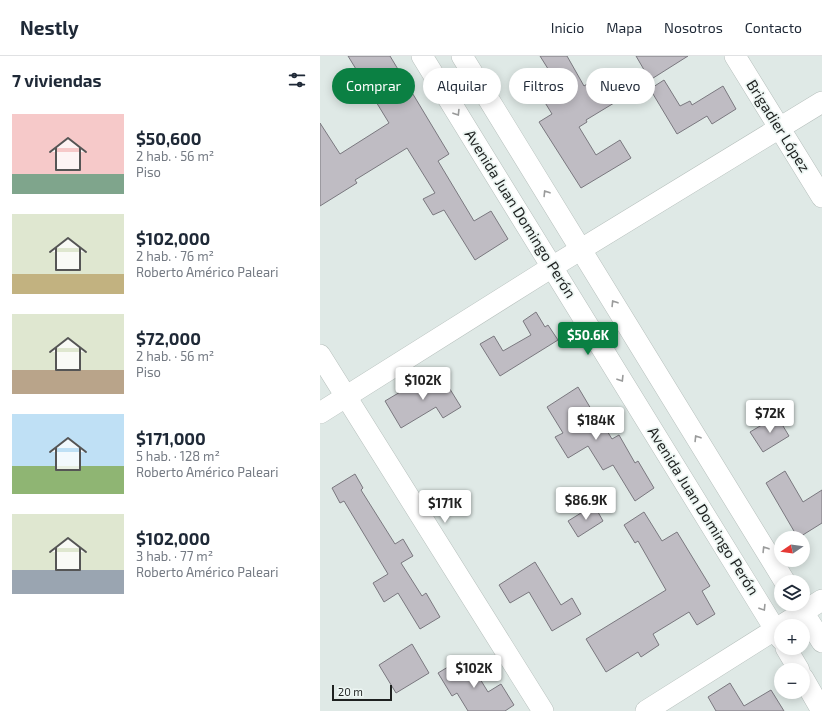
<!DOCTYPE html>
<html lang="es">
<head>
<meta charset="utf-8">
<style>
  body { margin:0; font-family:"Exo 2",sans-serif; background:#f2f2f3; color:#1f2937; height:100vh; display:flex; flex-direction:column; font-size:15px; white-space:nowrap }
  * { box-sizing:border-box; margin:0 }
  p { font-size:13px; color:#747a83 }
  .icon { flex:none; width:22px; height:22px; fill:none; stroke:currentColor; stroke-width:2; stroke-linecap:round; stroke-linejoin:round }
  .map { position:relative; flex:1; overflow:hidden }
  .details { display:flex; flex-direction:column; background:#fff; width:320px }
  .details>* { flex:none }
  .hud { position:absolute; left:12px; top:12px; width:380px; height:36px; display:flex; gap:8px }
  .needle { width:26px; rotate:257deg }
  .tools { position:absolute; left:454px; top:475px; display:grid; gap:8px }
  .tools a { display:grid; place-items:center; width:36px; height:36px; border-radius:50%; background:#fff; box-shadow:0 2px 10px #0003; font-size:20px }
  .scale { position:absolute; left:12px; bottom:10px; width:60px; box-sizing:border-box; padding-left:4px; border:2px solid #1e2120; border-top:0; font-size:11px; line-height:14px; white-space:nowrap; color:#1e2120; -webkit-text-stroke:3px #edf6f3; paint-order:stroke }
  .price { position:absolute; translate:-50% -34px; padding:0 9px; border-radius:4px; background:#fff; color:#222; font-size:13px; line-height:26px; filter:drop-shadow(0 1px 2px #0008) }
  .price::after { content:''; position:absolute; left:50%; top:24px; width:12px; height:9px; margin-left:-6px; background:inherit; clip-path:polygon(0 0,100% 0,50% 100%) }
  .price.current { background:#0b8043; color:#fff }
  ul { padding:0; list-style:none }
  li { display:flex; align-items:center; gap:12px; height:100px; padding:0 12px }
  li span { display:grid; place-items:center; flex:none; width:112px; height:80px; border-radius:0px; color:#555 }
  li>.icon { margin-inline-start:auto }
  span .icon { width:48px; height:48px; fill:#fffc; stroke-width:1 }
  li b { font-size:17px }
  h2 { display:flex; justify-content:space-between; align-items:center; height:48px; padding:0 12px; font-size:17px }
  .chip { padding:0 14px; border-radius:18px; background:#fff; box-shadow:0 2px 10px #0003; font-size:14px; line-height:36px }
  .chip.current { background:#0b8043; color:#fff }
  header { display:flex; align-items:center; gap:24px; box-sizing:border-box; height:56px; padding:0 20px; background:#fff; border-bottom:1px solid #e0e1e3 }
  header strong { font-size:19px }
  nav { display:flex; gap:22px; margin-inline-start:auto; font-size:14px }
  main { display:flex; flex:1; min-height:0 }
  .map>svg:first-child { display:block }
  .building { fill:#bfbcc3; stroke:#7a787f }
  .lines { fill:none; stroke-linecap:round; stroke-linejoin:round }
  .minor-casing { stroke:#b7c0bd; stroke-width:22 }
  .minor { stroke:#fff; stroke-width:21 }
  .oneway { stroke:#9a9b9b }
  .labels { text-anchor:middle; stroke-width:3.5; stroke-linejoin:round; paint-order:stroke }
  .street-label { font-size:15px; fill:#1e2120; stroke:#edf6f3 }
</style>
</head>
<body>
<header>
<strong>Nestly</strong>
<nav><a>Inicio</a><a>Mapa</a><a>Nosotros</a><a>Contacto</a></nav>
</header>
<main>
<section class="details">
<h2>7 viviendas<svg class="icon" aria-label="filters" viewBox="0 0 24 24"><path d="M4 7h16M4 17h16"/><circle cx="9" cy="7" r="2"/><circle cx="15" cy="17" r="2"/></svg></h2>
<ul>
<li><span style="background:linear-gradient(#f6c9c9 75%,#7fa58c 0)"><svg class="icon" aria-label="home" viewBox="0 0 24 24"><path d="M3 11l9-7 9 7M6 9v11h12V9"/></svg></span><div><b>$50,600</b><p>2 hab. · 56 m²</p><p>Piso</p></div></li>
<li><span style="background:linear-gradient(#dfe7d0 75%,#c2b280 0)"><svg class="icon" aria-label="home" viewBox="0 0 24 24"><path d="M3 11l9-7 9 7M6 9v11h12V9"/></svg></span><div><b>$102,000</b><p>2 hab. · 76 m²</p><p>Roberto Américo Paleari</p></div></li>
<li><span style="background:linear-gradient(#dfe7d0 70%,#b9a48a 0)"><svg class="icon" aria-label="home" viewBox="0 0 24 24"><path d="M3 11l9-7 9 7M6 9v11h12V9"/></svg></span><div><b>$72,000</b><p>2 hab. · 56 m²</p><p>Piso</p></div></li>
<li><span style="background:linear-gradient(#bfe0f5 65%,#8fb573 0)"><svg class="icon" aria-label="home" viewBox="0 0 24 24"><path d="M3 11l9-7 9 7M6 9v11h12V9"/></svg></span><div><b>$171,000</b><p>5 hab. · 128 m²</p><p>Roberto Américo Paleari</p></div></li>
<li><span style="background:linear-gradient(#dfe7d0 70%,#9aa5b1 0)"><svg class="icon" aria-label="home" viewBox="0 0 24 24"><path d="M3 11l9-7 9 7M6 9v11h12V9"/></svg></span><div><b>$102,000</b><p>3 hab. · 77 m²</p><p>Roberto Américo Paleari</p></div></li>
</ul>
</section>
<div class="map">
<svg width="502" height="655" viewBox="0 0 502 655">
  <rect width="100%" height="100%" fill="#dfe9e6"/>
  <g class="building">
    <polygon points="28,0 70,0 129,98 118,105 154,165 171,155 188,183 155,204 124,154 113,159 103,143 115,137 87,92 35,124 37,127 0,150 0,67 20,98 69,67"/>
    <polygon points="220,0 247,0 264,30 278,21 294,47 266,64 267,66 259,71 276,99 300,84 311,102 261,132 219,66 232,58 213,27 230,16"/>
    <polygon points="316,0 368,0 330,24"/>
    <polygon points="344,24 360,50 370,45 372,49 403,30 416,53 392,68 387,60 357,78 330,33"/>
    <polygon points="216,256 225,271 228,269 238,284 180,320 160,288 174,280 183,295 211,279 203,265"/>
    <polygon points="120,317 141,351 123,362 116,351 81,372 65,345 92,329 94,333"/>
    <polygon points="258,331 274,358 276,357 292,383 299,379 315,407 318,405 334,432 315,445 293,409 283,414 268,390 248,402 235,381 243,377 227,351"/>
    <polygon points="457,360 469,380 443,396 430,376"/>
    <polygon points="465,415 483,446 502,434 502,467 478,482 446,427"/>
    <polygon points="35,418 43,432 41,434 75,488 83,483 93,500 81,507 102,540 106,537 120,561 100,573 78,537 64,546 53,527 68,518 24,445 20,447 12,432"/>
    <polygon points="274,449 283,465 258,481 248,465"/>
    <polygon points="324,456 342,485 357,476 390,530 382,535 395,558 377,569 369,556 333,578 339,589 321,601 318,596 286,616 266,583 346,534 318,485 315,487 304,469"/>
    <polygon points="215,506 241,549 252,542 261,558 232,575 209,536 190,547 179,529"/>
    <polygon points="92,588 109,617 76,637 59,609"/>
    <polygon points="146,600 168,636 181,628 194,649 185,655 148,655 137,637 132,640 118,617"/>
    <polygon points="410,627 424,650 451,634 464,655 396,655 388,641"/>
  </g>
  <g class="lines">
    <defs>
      <g id="minor">
        <polyline points="102,0 461,583"/>
        <polyline points="142,0 465,526"/>
        <polyline points="415,0 502,141"/>
        <polyline points="0,299 223,655"/>
        <polyline points="0,357 232,211 502,46"/>
        <polyline points="478,548 502,586"/>
        <polyline points="466,592 479,614"/>
        <polyline points="483,622 502,655"/>
        <polyline points="326,655 502,544"/>
      </g>
    </defs>
    <use href="#minor" class="minor-casing"/>
    <use href="#minor" class="minor"/>
  </g>
  <defs><path id="oneway-chevron" d="M-2-3.5L2.5 0L-2 3.5" fill="none" stroke-width="1.6" stroke-linecap="round" stroke-linejoin="round"/></defs>
  <g class="oneway">
    <use href="#oneway-chevron" transform="translate(137 57) rotate(58)"/>
    <use href="#oneway-chevron" transform="translate(226 137) rotate(-122)"/>
    <use href="#oneway-chevron" transform="translate(294 247) rotate(-122)"/>
    <use href="#oneway-chevron" transform="translate(301 323) rotate(58)"/>
    <use href="#oneway-chevron" transform="translate(377 382) rotate(-122)"/>
    <use href="#oneway-chevron" transform="translate(445 493) rotate(-122)"/>
    <use href="#oneway-chevron" transform="translate(443 552) rotate(58)"/>
  </g>
  <g class="labels">
    <g class="street-label">
      <text transform="translate(458 70) rotate(58)" y="5">Brigadier López</text>
      <text transform="translate(200 158) rotate(58)" y="5">Avenida Juan Domingo Perón</text>
      <text transform="translate(383 455) rotate(58)" y="5">Avenida Juan Domingo Perón</text>
    </g>
  </g>
</svg>
<div class="tools">
<a><svg class="needle" viewBox="-14 -14 28 28"><path d="M0-13l5 13h-10z" fill="#e53935"/><path d="M0 13l5-13h-10z" fill="#747a83"/></svg></a>
<a><svg class="icon" aria-label="layers" viewBox="0 0 24 24"><path d="M12 4l9 5-9 5-9-5zM3 14l9 5 9-5"/></svg></a>
<a>+</a>
<a>−</a>
</div>
<div class="scale">20 m</div>
<b class="price current" style="left:268px;top:300px">$50.6K</b>
<b class="price" style="left:103px;top:345px">$102K</b>
<b class="price" style="left:450px;top:378px">$72K</b>
<b class="price" style="left:276px;top:385px">$184K</b>
<b class="price" style="left:266px;top:465px">$86.9K</b>
<b class="price" style="left:125px;top:468px">$171K</b>
<b class="price" style="left:154px;top:633px">$102K</b>
<div class="hud">
<a class="chip current">Comprar</a>
<a class="chip">Alquilar</a>
<a class="chip">Filtros</a>
<a class="chip">Nuevo</a>
</div>
</div>
</main>
</body>
</html>
